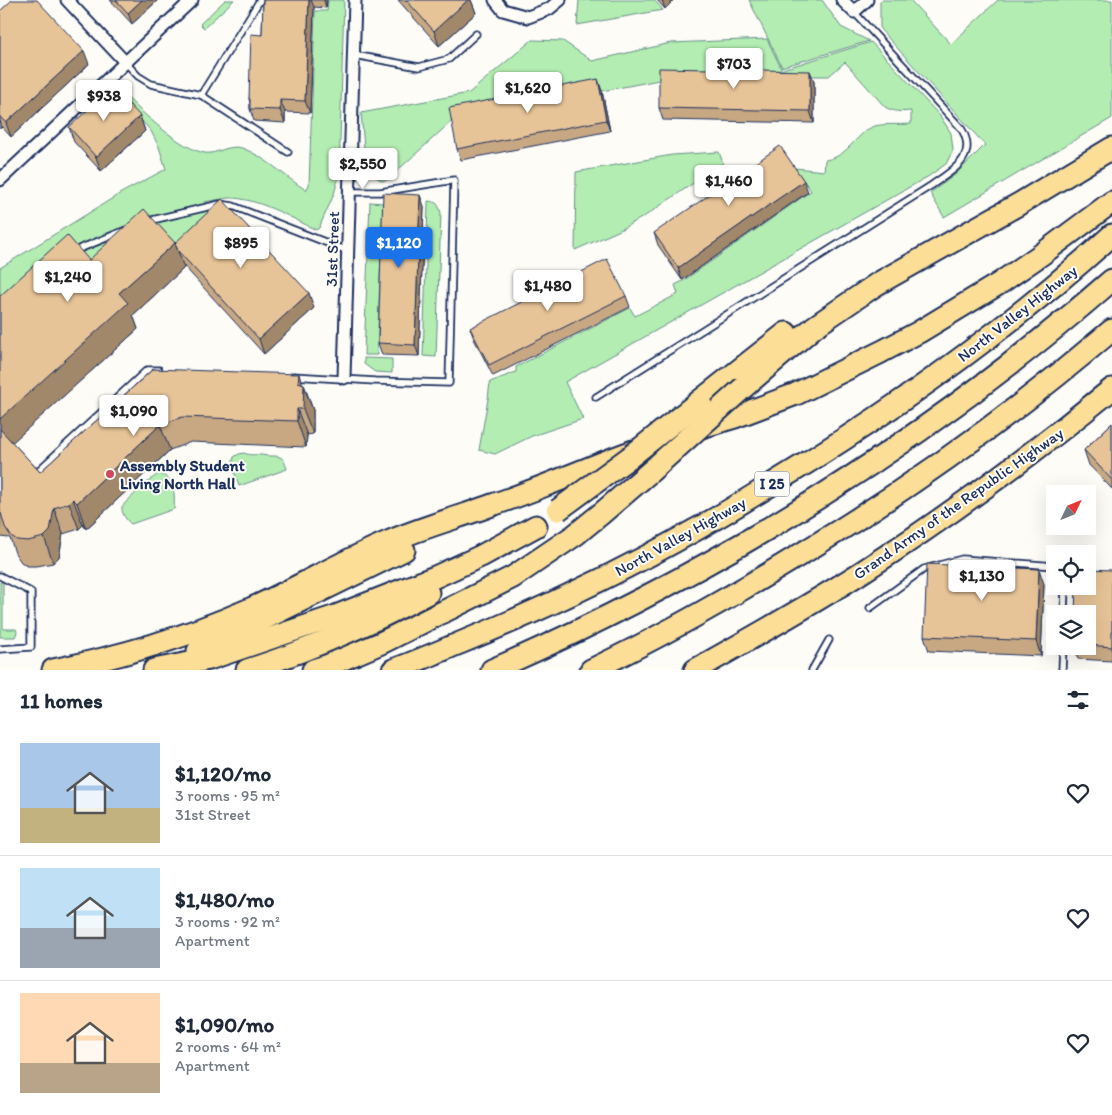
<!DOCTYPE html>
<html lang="en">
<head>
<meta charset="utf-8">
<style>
  body { margin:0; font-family:Itim,sans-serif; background:#f6f6f7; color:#1f2937; height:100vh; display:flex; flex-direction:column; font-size:19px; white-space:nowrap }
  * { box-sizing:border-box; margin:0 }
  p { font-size:16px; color:#747a83 }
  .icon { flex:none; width:28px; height:28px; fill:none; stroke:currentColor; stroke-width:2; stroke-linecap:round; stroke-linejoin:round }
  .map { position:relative; height:670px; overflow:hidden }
  .panel { display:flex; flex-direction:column; background:#fff; flex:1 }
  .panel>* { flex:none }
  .needle { width:32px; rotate:47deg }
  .tools { position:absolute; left:1046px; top:485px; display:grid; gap:10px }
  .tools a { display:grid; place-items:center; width:50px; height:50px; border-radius:0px; background:#fff; box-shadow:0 5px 20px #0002; font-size:25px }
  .price { position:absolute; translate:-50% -42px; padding:0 11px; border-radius:5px; background:#fff; color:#222; font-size:16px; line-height:32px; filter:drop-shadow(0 1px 2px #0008) }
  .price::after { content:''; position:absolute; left:50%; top:30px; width:15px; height:11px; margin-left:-8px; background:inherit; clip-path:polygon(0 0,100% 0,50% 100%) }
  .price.selected { background:#1a73e8; color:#fff }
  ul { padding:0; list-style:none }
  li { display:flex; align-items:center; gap:15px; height:125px; padding:0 20px }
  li+li { border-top:1px solid #e0e1e3 }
  li span { display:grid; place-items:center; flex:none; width:140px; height:100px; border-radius:0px; color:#555 }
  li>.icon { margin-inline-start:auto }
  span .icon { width:60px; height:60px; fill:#fffc; stroke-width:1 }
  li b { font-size:21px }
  h2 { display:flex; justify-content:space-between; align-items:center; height:60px; padding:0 20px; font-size:21px }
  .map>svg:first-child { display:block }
  .green { fill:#b3edb1; stroke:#678e88 }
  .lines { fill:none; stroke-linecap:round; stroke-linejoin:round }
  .service-casing { stroke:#1b2f5e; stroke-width:9 }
  .minor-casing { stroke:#1b2f5e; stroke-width:15 }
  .motorway-casing { stroke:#1b2f5e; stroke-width:25 }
  .service { stroke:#fdfcf7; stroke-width:5.5 }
  .minor { stroke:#fdfcf7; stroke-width:11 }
  .motorway { stroke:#fcde96; stroke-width:21 }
  .motorway-bridge-casing { stroke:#1b2f5e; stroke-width:25; stroke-linecap:butt }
  .motorway-bridge { stroke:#fcde96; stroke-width:21 }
  .wall { fill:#c7a883; stroke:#1b2f5e }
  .shaded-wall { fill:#a2886a; stroke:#1b2f5e }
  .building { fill:#e7c398; stroke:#1b2f5e }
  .poi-dot { fill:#d1495b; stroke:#fdfcf7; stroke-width:2 }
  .labels { text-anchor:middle; stroke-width:4; stroke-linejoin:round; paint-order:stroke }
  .shield { fill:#fdfcf7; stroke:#5f6c8c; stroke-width:1 }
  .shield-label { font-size:15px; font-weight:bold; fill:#1b2f5e }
  .street-label { font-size:16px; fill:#1b2f5e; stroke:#fdfcf7 }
  .poi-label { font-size:16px; font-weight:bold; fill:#1b2f5e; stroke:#fdfcf7; text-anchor:start }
</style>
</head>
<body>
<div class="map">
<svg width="1112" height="670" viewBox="0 0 1112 670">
  <rect width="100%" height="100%" fill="#fdfcf7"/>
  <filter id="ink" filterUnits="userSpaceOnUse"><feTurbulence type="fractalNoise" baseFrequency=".02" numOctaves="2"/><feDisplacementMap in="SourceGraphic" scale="10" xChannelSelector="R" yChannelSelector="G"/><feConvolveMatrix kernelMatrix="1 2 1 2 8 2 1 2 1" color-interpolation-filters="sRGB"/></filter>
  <g filter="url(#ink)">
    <g class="green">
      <polygon points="225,0 234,0 204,28 200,24"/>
      <path d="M 328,0 L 344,0 L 339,176 L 334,194 L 319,228 L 316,230 C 292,218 256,197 228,198 C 220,199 212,201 204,202 L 221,220 L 0,330 L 0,268 L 121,193 L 166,169 L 159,147 L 151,131 L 121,98 L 125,95 C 141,112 181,149 205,153 C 216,155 228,144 242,148 C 266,157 285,177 306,190 L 309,185 L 315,11 L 327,11 Z"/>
      <polygon points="579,0 654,0 663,10 577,25"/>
      <polygon points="749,0 822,0 841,27 869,41 782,67"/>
      <polygon points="882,0 910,0 951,44 998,0 1112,0 1112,118 944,217 930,193 956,174 985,145 880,29 880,1"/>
      <polygon points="767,39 782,70 781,81 664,79 453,120 387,180 382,181 366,170 361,113 469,93 532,40 563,41 592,61 671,43"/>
      <path d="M 871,42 L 940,116 L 951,133 L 953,150 L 946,164 L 929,176 L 565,382 L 583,419 L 532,436 L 495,454 L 479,450 L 488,399 L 490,382 L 516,372 L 516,367 L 630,308 L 635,316 L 678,294 L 675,285 L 683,281 L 811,191 L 795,168 L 824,171 L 825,160 C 848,157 854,136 872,127 C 881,123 901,125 911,124 L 911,111 C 901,112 894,112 885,107 L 845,62 L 829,76 L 783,76 L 783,69 Z"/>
      <polygon points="719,152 723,163 645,216 618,231 575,250 576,172 672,155"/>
      <path d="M 428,201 C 438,202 438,204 441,213 L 436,357 L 423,356 L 428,204 Z"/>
      <polygon points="370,202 383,203 377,355 364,355"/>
      <polygon points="364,358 392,359 392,373 375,372 364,364"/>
      <path d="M 244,453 C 252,456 253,454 261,455 C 264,455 266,456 269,456 C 281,456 283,456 287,469 L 239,486 L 232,465 L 234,457 L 239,454 Z"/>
      <path d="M 158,474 C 175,476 175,495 174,509 L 131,524 C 127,521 121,513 122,507 C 123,504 154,476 158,474 Z"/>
      <polygon points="0,582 3,582 3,629 16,629 17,632 15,637 0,637"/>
    </g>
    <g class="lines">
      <defs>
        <g id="service">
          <polyline points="354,55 419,67 449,59 476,34"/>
          <polyline points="125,62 138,76 151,84 201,95 260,0"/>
          <polyline points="201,95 288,152"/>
          <polyline points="148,221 220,204 233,206 348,251"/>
          <polyline points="79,249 126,230"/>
          <polyline points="293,376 375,381 449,383 454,180 380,192 350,192"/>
          <path d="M 596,397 L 932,185 C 953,170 979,157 961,128 L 854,12"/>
          <polyline points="40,469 147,370 159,370"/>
          <polyline points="0,576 31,592 31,647 0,649"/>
          <polyline points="870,608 924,569 962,559 1055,566"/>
          <polyline points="1064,614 1065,586"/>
          <polyline points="812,670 829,640"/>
          <polyline points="1062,670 1063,646"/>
        </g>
        <g id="minor">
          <polyline points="67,0 125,62"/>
          <polyline points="495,0 503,10 528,17 549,9 560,0"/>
          <polyline points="842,0 854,12 867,0"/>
          <polyline points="0,180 192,0"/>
          <polyline points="344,378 355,0"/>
        </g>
        <g id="motorway">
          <polyline points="744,387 814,327 877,284 1019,204 1112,148"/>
          <polyline points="701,400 786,333"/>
          <polyline points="695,429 735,417 796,394 881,352 919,332 1000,283 1042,254 1112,202"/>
          <polyline points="198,651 404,550"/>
          <path d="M 53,670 C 120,657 186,637 248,610 C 296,589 340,562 388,542 C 423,527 460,517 495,504 C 542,488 587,468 633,451"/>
          <polyline points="154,670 209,659 336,616 435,577 481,556 536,526"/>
          <path d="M 247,670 C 310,650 370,624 428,593"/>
          <polyline points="313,670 329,665 381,643 513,577 575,535 602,513 651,471"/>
          <path d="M 393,670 C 415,662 438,652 460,643 C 541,610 621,572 697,529 C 724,514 751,497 777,481 C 896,409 1009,328 1112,235"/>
          <path d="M 492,670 C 715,573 929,440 1112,280"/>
          <path d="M 591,670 C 665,635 736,594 806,551 C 915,485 1015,413 1112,330"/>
          <path d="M 695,670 C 753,637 812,605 868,568 C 953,513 1034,453 1112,389"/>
        </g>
      </defs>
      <use href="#service" class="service-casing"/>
      <use href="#minor" class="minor-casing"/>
      <use href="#motorway" class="motorway-casing"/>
      <use href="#service" class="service"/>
      <use href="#minor" class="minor"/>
      <use href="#motorway" class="motorway"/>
      <defs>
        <g id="motorway-bridge">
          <polyline points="651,471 744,387"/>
          <polyline points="558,510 630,457 701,400"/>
        </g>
      </defs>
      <use href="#motorway-bridge" class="motorway-bridge-casing"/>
      <use href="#motorway-bridge" class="motorway-bridge"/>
    </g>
    <g class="wall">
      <polygon points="110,0 158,0 132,24"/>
      <polygon points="263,0 327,0 326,8 314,7 310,113 285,112 285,123 254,121 250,109 250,103 249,99 262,35"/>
      <polygon points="398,0 471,0 476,13 439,46"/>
      <polygon points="657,0 674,0 665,9"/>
      <polygon points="0,11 89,64 11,137 2,127 0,129"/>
      <polygon points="810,71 814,82 814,123 663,120 659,108"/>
      <polygon points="602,91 610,131 461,160 457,149"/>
      <polygon points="140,116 145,131 101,171 74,142 69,127"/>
      <polygon points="808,192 682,280 658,245 654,233"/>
      <polygon points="424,206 419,356 382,355 378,343"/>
      <polygon points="175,243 314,308 264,354 183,265 184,268 133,315 138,329 12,442 40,472 153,369 304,384 313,410 313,434 307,435 306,447 191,442 170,450 86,529 83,525 79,529 63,534 59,557 53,563 37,566 27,566 21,562 15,553 10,538 0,537 0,296 89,260"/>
      <polygon points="626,296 630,307 493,376 474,339 470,328"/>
      <polygon points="1112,423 1112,489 1089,465 1084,450"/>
      <polygon points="1112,570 1112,661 1078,659 1074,646 1088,646 1088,614"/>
      <polygon points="1044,584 1041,656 929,651 924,636"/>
    </g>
    <g class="shaded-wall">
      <polygon points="142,0 158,0 132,24 128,13"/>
      <polygon points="309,0 311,0 314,7 310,113 305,101"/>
      <polygon points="324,0 327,0 326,8"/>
      <polygon points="468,0 471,0 476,13 439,46 434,31"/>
      <polygon points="662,0 674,0 665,9"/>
      <polygon points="84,51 89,64 11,137 6,123"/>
      <polygon points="810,71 814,82 814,123 810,111"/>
      <polygon points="598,79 602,91 610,131 606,120"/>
      <polygon points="280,100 285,112 285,123 280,110"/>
      <polygon points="140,116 145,131 101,171 96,157"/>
      <polygon points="0,121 2,127 0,129"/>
      <polygon points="804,181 808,192 682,280 678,268"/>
      <polygon points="420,195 424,206 419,356 415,345"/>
      <polygon points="175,243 184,268 133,315 138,329 5,449 0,437 0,419 119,293"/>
      <polygon points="309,293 314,308 264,354 259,339"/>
      <polygon points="299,374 313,410 313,434 303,409 298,382"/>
      <polygon points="297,409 307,435 306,447 297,421"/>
      <polygon points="160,425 170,450 86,529 77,503"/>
      <polygon points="73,499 83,525 79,529 69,503"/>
      <polygon points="54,508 63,534 59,557 53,563 44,537"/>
      <polygon points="1039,569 1044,584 1041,656 1036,641"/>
    </g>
    <g class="building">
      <polygon points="12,0 37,0 84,51 6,123 0,117 0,11"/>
      <polygon points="116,0 142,0 128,13"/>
      <polygon points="263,0 309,0 305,101 280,100 280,110 250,109 250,99 249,99 251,34 262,35"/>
      <polygon points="406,0 468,0 434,31"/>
      <polygon points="659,68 810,71 810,111 659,108"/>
      <polygon points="598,79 606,120 457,149 449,108"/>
      <polygon points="113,87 140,116 96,157 69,127"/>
      <polygon points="780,146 804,181 678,268 654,233"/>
      <polygon points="383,193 420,195 415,345 378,343"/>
      <polygon points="222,199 309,293 259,339 178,251 175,243"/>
      <polygon points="144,209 175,243 119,293 128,303 0,419 0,296 67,235 89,260"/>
      <polygon points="607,259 626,296 489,365 470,328"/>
      <polygon points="153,369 299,374 298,382 304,384 303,409 297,409 297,421 182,417 160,425 77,503 73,499 69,503 54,508 50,531 44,537 28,541 17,540 11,536 5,527 1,513 0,513 0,429 40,472"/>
      <polygon points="1112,423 1112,480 1084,450"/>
      <polygon points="927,564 1039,569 1036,641 924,636"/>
      <polygon points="1088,569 1112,570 1112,647 1088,645 1088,614 1075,614 1076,586 1088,586"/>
    </g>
  </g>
  <circle class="poi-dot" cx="110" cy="474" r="5"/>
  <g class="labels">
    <rect class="shield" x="754.5" y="471.5" width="35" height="25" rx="4"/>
    <g class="shield-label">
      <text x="772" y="489">I 25</text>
    </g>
    <g class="street-label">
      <text transform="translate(332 249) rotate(-88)" y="6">31st Street</text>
      <text transform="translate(1017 313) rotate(-38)" y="6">North Valley Highway</text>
      <text transform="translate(958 503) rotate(-35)" y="6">Grand Army of the Republic Highway</text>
      <text transform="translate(680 536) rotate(-29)" y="6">North Valley Highway</text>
    </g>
    <g class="poi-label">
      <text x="120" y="471">Assembly Student<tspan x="120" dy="18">Living North Hall</tspan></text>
    </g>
  </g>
</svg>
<div class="tools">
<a><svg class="needle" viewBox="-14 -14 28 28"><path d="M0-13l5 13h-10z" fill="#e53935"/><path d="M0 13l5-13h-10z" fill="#747a83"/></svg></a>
<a><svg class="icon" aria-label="locate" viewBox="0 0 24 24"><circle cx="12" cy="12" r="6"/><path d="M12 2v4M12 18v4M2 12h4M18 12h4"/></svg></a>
<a><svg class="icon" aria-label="layers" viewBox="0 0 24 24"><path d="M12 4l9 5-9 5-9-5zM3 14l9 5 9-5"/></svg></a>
</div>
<b class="price" style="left:734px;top:90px">$703</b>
<b class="price" style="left:528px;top:114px">$1,620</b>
<b class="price" style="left:104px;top:122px">$938</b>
<b class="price" style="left:363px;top:190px">$2,550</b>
<b class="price" style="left:729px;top:207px">$1,460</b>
<b class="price" style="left:241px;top:269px">$895</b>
<b class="price selected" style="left:399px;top:269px">$1,120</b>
<b class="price" style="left:68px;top:303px">$1,240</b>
<b class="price" style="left:548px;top:312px">$1,480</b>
<b class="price" style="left:134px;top:437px">$1,090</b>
<b class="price" style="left:982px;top:602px">$1,130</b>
</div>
<section class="panel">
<h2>11 homes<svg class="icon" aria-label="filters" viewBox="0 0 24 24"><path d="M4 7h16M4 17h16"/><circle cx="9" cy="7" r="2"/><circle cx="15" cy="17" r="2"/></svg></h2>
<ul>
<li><span style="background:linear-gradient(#a9c7e8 65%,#c2b280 0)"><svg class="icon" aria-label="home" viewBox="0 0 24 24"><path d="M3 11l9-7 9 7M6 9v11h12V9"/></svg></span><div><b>$1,120/mo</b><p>3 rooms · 95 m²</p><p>31st Street</p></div><svg class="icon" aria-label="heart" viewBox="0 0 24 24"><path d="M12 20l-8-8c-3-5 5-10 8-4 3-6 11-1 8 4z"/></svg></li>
<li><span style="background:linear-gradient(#bfe0f5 60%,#9aa5b1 0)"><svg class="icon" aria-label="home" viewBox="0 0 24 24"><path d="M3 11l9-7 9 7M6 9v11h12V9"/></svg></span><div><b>$1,480/mo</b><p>3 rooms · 92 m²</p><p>Apartment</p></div><svg class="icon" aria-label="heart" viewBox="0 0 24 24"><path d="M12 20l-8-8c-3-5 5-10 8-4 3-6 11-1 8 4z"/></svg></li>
<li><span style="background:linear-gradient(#ffd9b3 70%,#b9a48a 0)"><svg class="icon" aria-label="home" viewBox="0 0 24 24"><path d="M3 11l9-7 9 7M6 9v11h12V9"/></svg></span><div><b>$1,090/mo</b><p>2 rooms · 64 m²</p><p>Apartment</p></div><svg class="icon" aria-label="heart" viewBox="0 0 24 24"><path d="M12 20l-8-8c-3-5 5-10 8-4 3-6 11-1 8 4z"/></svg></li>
</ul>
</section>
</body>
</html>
